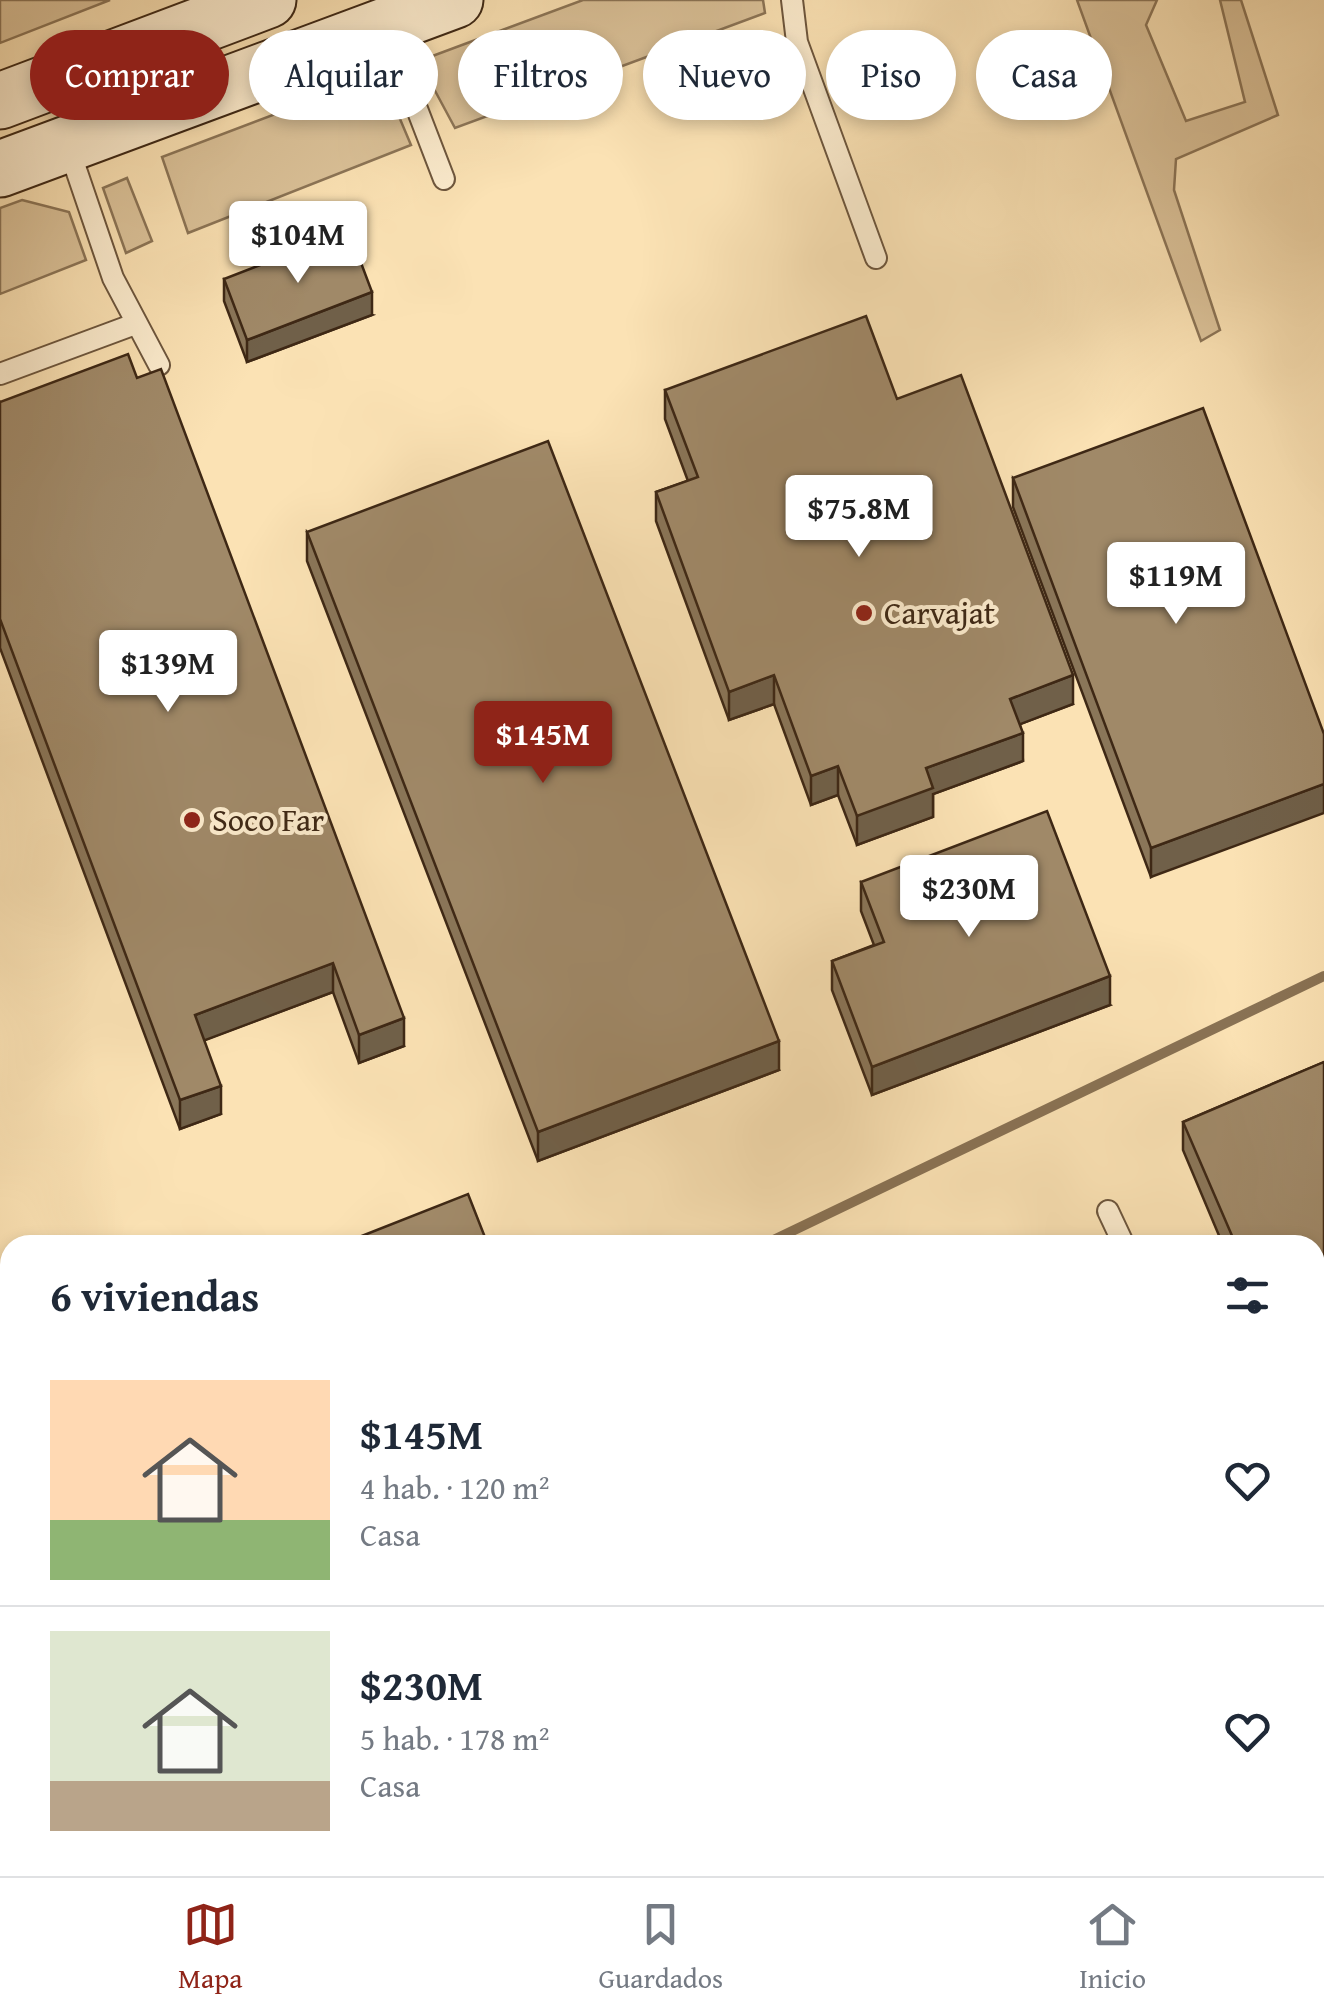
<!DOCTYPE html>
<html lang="es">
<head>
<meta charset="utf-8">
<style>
  body { margin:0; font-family:"Gentium Book Plus",serif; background:#f6f6f7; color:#1f2937; height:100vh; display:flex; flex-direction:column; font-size:38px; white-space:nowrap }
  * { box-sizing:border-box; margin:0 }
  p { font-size:32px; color:#747a83 }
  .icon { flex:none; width:55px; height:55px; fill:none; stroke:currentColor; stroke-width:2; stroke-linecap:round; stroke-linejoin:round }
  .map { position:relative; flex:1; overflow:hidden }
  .details { position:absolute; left:0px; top:1235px; width:1325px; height:642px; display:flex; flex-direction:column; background:#fff; border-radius:30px 30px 0 0; box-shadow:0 5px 15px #0003 }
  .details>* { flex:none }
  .hud { position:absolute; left:30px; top:30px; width:1265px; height:90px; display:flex; gap:20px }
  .price { position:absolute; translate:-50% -85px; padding:0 22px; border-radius:10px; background:#fff; color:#222; font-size:32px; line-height:65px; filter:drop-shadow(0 2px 5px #0008) }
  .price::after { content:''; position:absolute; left:50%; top:60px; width:30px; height:22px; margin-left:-15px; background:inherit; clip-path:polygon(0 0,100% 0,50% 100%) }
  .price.active { background:#8f2418; color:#fff }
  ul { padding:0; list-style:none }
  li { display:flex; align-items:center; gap:30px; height:250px; padding:0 50px }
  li+li { border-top:2px solid #e0e1e3 }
  li span { display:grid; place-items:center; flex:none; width:280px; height:200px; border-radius:0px; color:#555 }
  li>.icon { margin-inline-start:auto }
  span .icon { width:120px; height:120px; fill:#fffc; stroke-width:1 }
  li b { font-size:42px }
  h2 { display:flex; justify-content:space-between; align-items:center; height:120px; padding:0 50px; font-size:42px }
  .chip { padding:0 35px; border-radius:45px; background:#fff; box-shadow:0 5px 15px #0003; font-size:35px; line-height:90px }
  .chip.active { background:#8f2418; color:#fff }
  .tab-bar { display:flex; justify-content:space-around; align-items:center; height:140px; border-top:2px solid #e0e1e3; background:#fff; font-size:28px; color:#747a83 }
  .tab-bar a { display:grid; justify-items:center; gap:5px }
  .tab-bar .active { color:#8f2418 }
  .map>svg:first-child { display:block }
  .green { fill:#dbc299; stroke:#8c7557; stroke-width:2.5 }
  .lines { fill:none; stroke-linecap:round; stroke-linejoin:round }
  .stream { stroke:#897254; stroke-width:10 }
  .service-casing { stroke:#6d563d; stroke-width:24 }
  .secondary-casing { stroke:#3e2815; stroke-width:59 }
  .service { stroke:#fcecce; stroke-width:20 }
  .secondary { stroke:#fcecce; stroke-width:55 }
  .wall { fill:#8a7659; stroke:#3e2815; stroke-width:2.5 }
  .shaded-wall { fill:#706049; stroke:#3e2815; stroke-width:2.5 }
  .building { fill:#a08968; stroke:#3e2815; stroke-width:2.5 }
  .poi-dot { fill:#8f2418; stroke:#fcecce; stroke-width:4 }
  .labels { text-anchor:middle; stroke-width:8; stroke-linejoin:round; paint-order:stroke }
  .poi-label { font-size:32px; fill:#3e2815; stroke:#fcecce; text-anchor:start }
</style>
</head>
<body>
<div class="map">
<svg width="1324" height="1876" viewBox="0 0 1324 1876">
  <rect width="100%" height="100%" fill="#fbe2b4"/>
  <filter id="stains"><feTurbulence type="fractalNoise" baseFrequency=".002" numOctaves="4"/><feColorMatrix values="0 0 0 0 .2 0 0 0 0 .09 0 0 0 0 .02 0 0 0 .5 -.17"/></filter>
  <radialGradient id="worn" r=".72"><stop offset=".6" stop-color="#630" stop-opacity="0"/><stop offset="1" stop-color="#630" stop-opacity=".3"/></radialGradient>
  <g class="green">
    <polygon points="0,0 110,0 0,43"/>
    <polygon points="583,0 763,0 765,13 455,128 419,61"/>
    <polygon points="1077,0 1157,0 1146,25 1186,121 1245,102 1220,0 1241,0 1278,115 1176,159 1174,190 1220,330 1201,341"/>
    <polygon points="381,74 411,145 188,233 162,157"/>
    <polygon points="127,178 152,241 126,253 103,188"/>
    <polygon points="22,200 69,212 86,260 0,294 0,208"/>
  </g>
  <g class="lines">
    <g class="stream">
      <polyline points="763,1245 1324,976"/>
      <polyline points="0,1597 10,1593"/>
    </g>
    <defs>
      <g id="service">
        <polyline points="792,0 797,42 876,258"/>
        <polyline points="382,29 397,57 444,179"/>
        <polyline points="68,146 113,278 159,365"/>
        <polyline points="0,374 135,324"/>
        <polyline points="1108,1211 1124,1245"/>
        <polyline points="1315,1664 1324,1684"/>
        <polyline points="1295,1868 1299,1876"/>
      </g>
      <g id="secondary">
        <polyline points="0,101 268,0"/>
        <polyline points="0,169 455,0"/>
      </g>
    </defs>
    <use href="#service" class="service-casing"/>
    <use href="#secondary" class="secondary-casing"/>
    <use href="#service" class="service"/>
    <use href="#secondary" class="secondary"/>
  </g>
  <g class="wall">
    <polygon points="224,279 372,315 247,362 224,301"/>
    <polygon points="665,390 897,399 1073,704 1020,724 1023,761 933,794 933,817 857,845 838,795 811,805 774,704 729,720 656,521 656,492 688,481 665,419"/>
    <polygon points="0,402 404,1046 359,1063 333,992 204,1040 221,1114 180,1129 0,648"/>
    <polygon points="1013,478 1324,734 1151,877 1013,507"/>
    <polygon points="307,532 779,1070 538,1161 307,561"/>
    <polygon points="861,882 1110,1005 872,1095 832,990 832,961 874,945 861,911"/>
    <polygon points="1324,1062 1324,1480 1315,1459 1315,1245 1223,1245 1183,1150 1183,1122"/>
    <polygon points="0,1628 10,1654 10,1868 37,1868 15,1876 11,1876 0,1850"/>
    <polygon points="415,1868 458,1868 435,1876 418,1876"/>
  </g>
  <g class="shaded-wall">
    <polygon points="372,292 372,315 247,362 247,340"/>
    <polygon points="774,675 774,704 729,720 729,692"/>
    <polygon points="1073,675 1073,704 1010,728 1010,699"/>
    <polygon points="1023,733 1023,761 933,794 933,817 857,845 857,816 926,768"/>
    <polygon points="838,766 838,795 811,805 811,776"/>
    <polygon points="1324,784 1324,813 1151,877 1151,848"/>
    <polygon points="333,963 333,992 195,1044 195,1015"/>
    <polygon points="1110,976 1110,1005 872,1095 872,1067"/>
    <polygon points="404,1018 404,1046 359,1063 359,1035"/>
    <polygon points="779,1041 779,1070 538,1161 538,1132"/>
    <polygon points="221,1086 221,1114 180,1129 180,1100"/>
    <polygon points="10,1709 10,1738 0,1741 0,1713"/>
    <polygon points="11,1868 37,1868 15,1876 11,1876"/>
    <polygon points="420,1868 458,1868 435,1876 420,1876"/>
  </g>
  <g class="building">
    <polygon points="349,231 372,292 247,340 224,279"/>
    <polygon points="866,316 897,399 961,375 1073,675 1010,699 1023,733 926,768 933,788 857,816 838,766 811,776 774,675 729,692 656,492 698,477 665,390"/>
    <polygon points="128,354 137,378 161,369 404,1018 359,1035 333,963 195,1015 221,1086 180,1100 0,619 0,402"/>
    <polygon points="1203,408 1324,734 1324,784 1151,848 1013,478"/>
    <polygon points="548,441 779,1041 538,1132 307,532"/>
    <polygon points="1047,811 1110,976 872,1067 832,961 884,942 861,882"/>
    <polygon points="1324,1062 1324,1451 1315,1430 1315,1245 1236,1245 1183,1122"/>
    <polygon points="468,1194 488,1245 351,1245 349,1241"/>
    <polygon points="0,1628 10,1654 10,1709 0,1713"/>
    <polygon points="10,1724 10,1852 0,1828 0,1728"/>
    <polygon points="500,1868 564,1868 567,1876 475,1876"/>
    <polygon points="749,1868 1143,1868 1148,1876 754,1876"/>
  </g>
  <g class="poi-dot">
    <circle cx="864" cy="613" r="10"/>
    <circle cx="192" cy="820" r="10"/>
  </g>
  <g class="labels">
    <g class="poi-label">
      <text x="884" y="624">Carvajat</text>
      <text x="212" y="831">Soco Far</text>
    </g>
  </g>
  <rect width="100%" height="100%" filter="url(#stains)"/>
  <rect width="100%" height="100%" fill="url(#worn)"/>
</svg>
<b class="price" style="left:298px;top:286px">$104M</b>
<b class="price" style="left:859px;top:560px">$75.8M</b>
<b class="price" style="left:1176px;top:627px">$119M</b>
<b class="price" style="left:168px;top:715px">$139M</b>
<b class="price active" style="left:543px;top:786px">$145M</b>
<b class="price" style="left:969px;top:940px">$230M</b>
<div class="hud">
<a class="chip active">Comprar</a>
<a class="chip">Alquilar</a>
<a class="chip">Filtros</a>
<a class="chip">Nuevo</a>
<a class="chip">Piso</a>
<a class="chip">Casa</a>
</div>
<section class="details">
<h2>6 viviendas<svg class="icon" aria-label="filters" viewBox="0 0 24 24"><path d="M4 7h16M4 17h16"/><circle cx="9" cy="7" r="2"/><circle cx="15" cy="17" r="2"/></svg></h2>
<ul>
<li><span style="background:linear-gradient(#ffd9b3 70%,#8fb573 0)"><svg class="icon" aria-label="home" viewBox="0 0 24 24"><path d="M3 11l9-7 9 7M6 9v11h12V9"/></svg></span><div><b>$145M</b><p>4 hab. · 120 m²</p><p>Casa</p></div><svg class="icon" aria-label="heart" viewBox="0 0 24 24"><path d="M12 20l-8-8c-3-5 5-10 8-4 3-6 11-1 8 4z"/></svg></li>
<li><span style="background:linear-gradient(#dfe7d0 75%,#b9a48a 0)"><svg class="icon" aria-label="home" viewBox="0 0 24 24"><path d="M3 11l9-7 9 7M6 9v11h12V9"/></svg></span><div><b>$230M</b><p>5 hab. · 178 m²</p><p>Casa</p></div><svg class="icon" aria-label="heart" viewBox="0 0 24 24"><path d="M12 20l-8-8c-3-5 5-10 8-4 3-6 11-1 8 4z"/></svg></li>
</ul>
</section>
</div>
<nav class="tab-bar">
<a class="active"><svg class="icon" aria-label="map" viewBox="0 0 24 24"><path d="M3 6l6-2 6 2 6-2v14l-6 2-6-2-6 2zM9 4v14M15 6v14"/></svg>Mapa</a>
<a><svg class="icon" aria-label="saved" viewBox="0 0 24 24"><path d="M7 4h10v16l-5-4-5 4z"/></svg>Guardados</a>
<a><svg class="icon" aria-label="home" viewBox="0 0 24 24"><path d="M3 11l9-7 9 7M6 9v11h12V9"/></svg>Inicio</a>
</nav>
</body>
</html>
